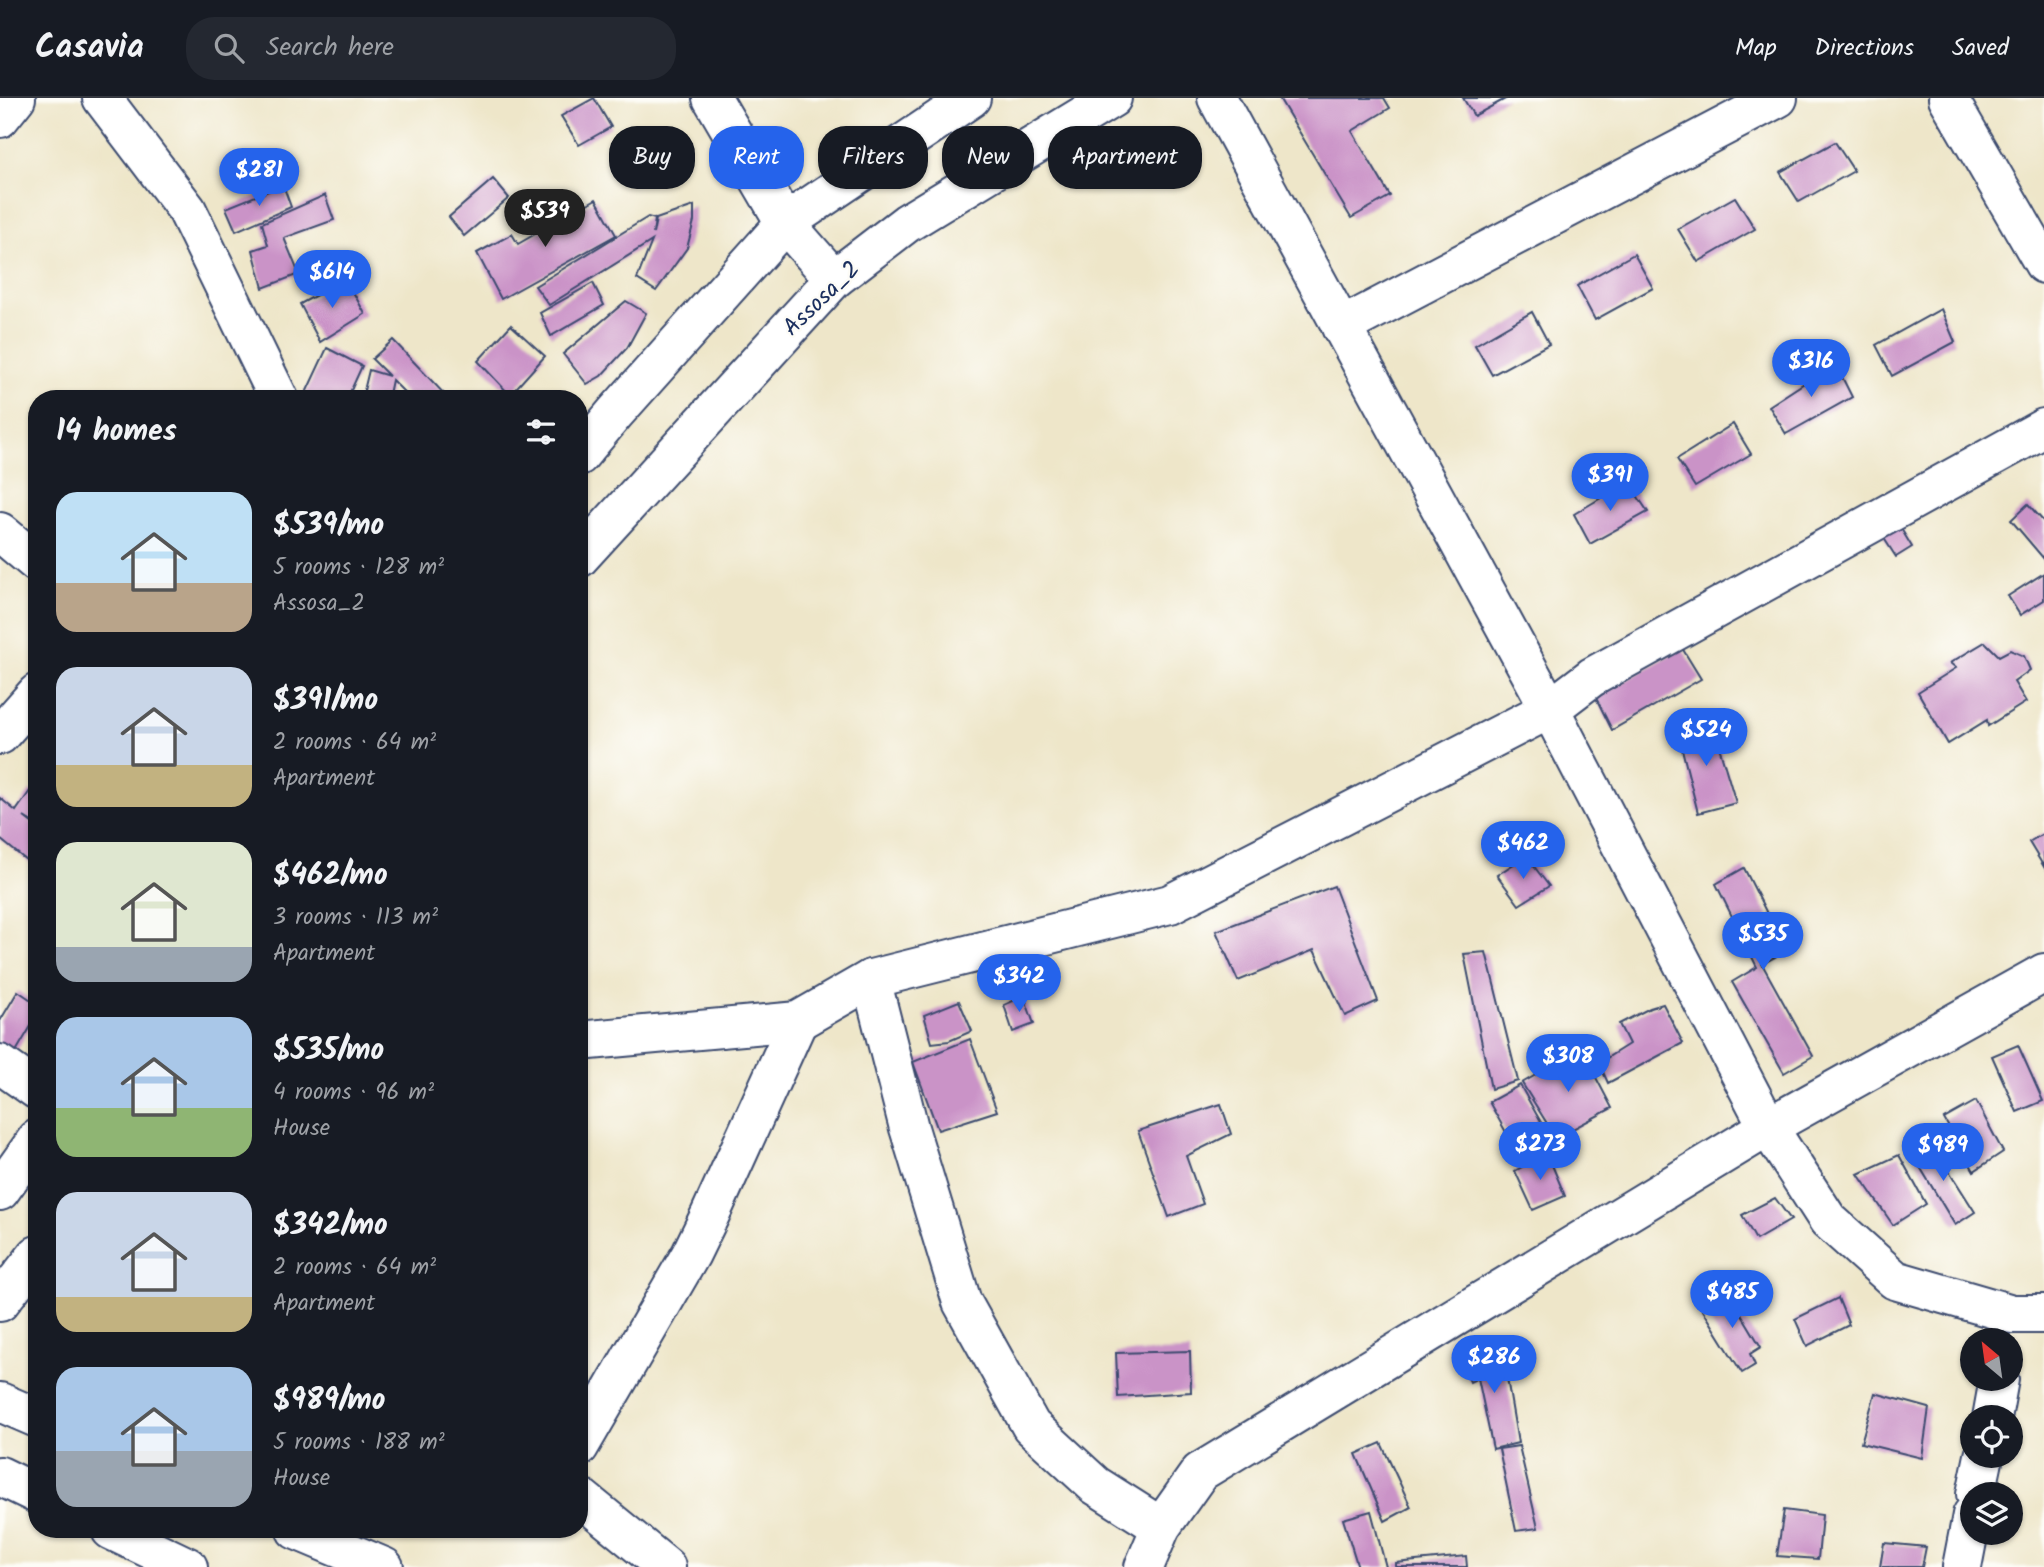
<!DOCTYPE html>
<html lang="en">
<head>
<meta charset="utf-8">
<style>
  body { margin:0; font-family:Kalam,sans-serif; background:#242831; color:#f1f3f6; height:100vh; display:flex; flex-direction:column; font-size:26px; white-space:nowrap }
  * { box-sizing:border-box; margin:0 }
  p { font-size:23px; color:#9ea1a6 }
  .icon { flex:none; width:38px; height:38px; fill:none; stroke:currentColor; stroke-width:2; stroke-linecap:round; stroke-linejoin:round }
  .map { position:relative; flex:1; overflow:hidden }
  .details { position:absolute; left:28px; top:292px; width:560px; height:1148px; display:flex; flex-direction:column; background:#171b24; border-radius:28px; box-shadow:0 2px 5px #0004 }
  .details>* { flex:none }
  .hud { position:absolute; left:609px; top:28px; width:665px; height:63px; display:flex; gap:14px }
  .needle { width:46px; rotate:331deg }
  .tools { position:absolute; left:1960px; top:1230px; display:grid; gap:14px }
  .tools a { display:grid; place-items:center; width:63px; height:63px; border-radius:50%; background:#171b24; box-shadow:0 2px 5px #0004; font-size:35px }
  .price { position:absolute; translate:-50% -60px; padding:0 16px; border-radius:24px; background:#2563eb; color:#fff; font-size:23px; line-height:46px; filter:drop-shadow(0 2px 4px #0008) }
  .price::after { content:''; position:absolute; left:50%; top:42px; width:21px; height:16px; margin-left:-10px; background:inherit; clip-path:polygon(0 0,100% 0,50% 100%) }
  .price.active { background:#222; color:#fff }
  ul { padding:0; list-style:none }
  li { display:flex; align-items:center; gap:21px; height:175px; padding:0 28px }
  li span { display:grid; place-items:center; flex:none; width:196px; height:140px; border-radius:21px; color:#555 }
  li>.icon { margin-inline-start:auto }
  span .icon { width:84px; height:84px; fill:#fffc; stroke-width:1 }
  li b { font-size:30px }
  h2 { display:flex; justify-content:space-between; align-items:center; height:84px; padding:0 28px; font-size:30px }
  .tag { padding:0 24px; border-radius:28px; background:#171b24; box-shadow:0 2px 5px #0004; font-size:24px; line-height:63px }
  .tag.active { background:#2563eb; color:#fff }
  header { display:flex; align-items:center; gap:42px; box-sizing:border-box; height:98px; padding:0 35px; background:#171b24; border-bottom:2px solid #363941 }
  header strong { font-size:33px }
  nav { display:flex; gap:38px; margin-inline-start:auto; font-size:24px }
  .search { width:490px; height:63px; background:#242831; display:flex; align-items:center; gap:18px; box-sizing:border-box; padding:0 24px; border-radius:28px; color:#9ea1a6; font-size:26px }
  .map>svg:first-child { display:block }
  .building { fill:#ca93c7 }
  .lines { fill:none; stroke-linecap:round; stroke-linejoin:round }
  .minor-casing { stroke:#3b4a6e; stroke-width:42 }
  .tertiary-casing { stroke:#3b4a6e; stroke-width:42 }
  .trunk-casing { stroke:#3b4a6e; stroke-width:42 }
  .minor { stroke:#fff; stroke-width:38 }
  .tertiary { stroke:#fff; stroke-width:38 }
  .trunk { stroke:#fff; stroke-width:38 }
  .labels { text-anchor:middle; stroke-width:5; stroke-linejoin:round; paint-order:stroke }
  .street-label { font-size:24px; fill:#1b2f5e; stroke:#fdfcf7 }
</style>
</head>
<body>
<header>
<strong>Casavia</strong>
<div class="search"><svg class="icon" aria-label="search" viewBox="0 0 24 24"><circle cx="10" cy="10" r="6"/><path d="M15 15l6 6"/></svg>Search here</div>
<nav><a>Map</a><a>Directions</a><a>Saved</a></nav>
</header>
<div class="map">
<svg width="2044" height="1469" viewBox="0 0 2044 1469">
  <rect width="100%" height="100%" fill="#fdfcf7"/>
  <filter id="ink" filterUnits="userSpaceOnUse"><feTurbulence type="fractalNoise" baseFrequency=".0143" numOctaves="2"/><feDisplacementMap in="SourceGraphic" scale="14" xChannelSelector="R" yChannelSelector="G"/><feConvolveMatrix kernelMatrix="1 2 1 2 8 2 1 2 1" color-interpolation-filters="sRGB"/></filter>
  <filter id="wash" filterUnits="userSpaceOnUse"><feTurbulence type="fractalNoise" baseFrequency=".00686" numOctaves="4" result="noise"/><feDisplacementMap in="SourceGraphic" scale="28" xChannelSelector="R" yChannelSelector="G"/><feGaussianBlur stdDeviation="1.57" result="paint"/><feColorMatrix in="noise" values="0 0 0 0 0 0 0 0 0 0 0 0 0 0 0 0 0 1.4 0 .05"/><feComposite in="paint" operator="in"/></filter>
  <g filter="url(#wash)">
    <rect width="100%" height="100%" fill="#eee6c9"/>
    <g id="blocks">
      <g class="building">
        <polygon points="594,0 611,29 579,47 561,18"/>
        <polygon points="1279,0 1384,0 1390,10 1352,33 1390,98 1351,120"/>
        <polygon points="1463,0 1507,0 1474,18"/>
        <polygon points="1835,44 1854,73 1799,104 1780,74"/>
        <polygon points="493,81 509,100 464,138 449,119"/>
        <polygon points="283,87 291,109 236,133 226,110"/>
        <polygon points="325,97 334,122 284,140 299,176 263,190 253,152 268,147 262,125"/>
        <polygon points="1735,99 1755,131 1698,164 1678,131"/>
        <polygon points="596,101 616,137 501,201 477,155 512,136 518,146"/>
        <polygon points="694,108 694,123 687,150 656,193 637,181 652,143 549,207 535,188 648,119 655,121 653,136 656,121"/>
        <polygon points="1634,156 1653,190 1595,222 1577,188"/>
        <polygon points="346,181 365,216 320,244 300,206"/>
        <polygon points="593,185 604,207 551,238 540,215"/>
        <polygon points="626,203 646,215 627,250 601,278 587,286 563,256"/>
        <polygon points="1941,211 1955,244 1892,278 1876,247"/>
        <polygon points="1532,214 1549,246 1492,277 1475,247"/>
        <polygon points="511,227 545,258 510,297 478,263"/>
        <polygon points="393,242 449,301 411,301 392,282 388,301 362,301 369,272 389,278 372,261"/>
        <polygon points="327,250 362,268 347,301 313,301 305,297"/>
        <polygon points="1835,265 1852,299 1786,336 1769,308"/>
        <polygon points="1733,326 1751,356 1695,389 1677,361"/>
        <polygon points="1628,384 1648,414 1590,446 1574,416"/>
        <polygon points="2028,406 2044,424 2044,461 2011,422"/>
        <polygon points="1897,424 1912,449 1896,459 1880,434"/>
        <polygon points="2044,475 2044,502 2020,517 2008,498"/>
        <polygon points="1985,544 1999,558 2010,552 2024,558 2030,572 2014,584 2026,604 1988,628 1987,622 1948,646 1918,594 1956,570 1950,565"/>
        <polygon points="1682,550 1701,581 1612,632 1596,600"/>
        <polygon points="1711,622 1736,705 1698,715 1678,635"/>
        <polygon points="30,693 37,697 37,727 24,719 37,729 37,771 0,741 0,700 16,713"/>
        <polygon points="2044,735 2044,769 2029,744"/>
        <polygon points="1526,758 1549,788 1519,807 1497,777"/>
        <polygon points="1744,770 1786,853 1762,866 1813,958 1784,975 1732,884 1757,869 1716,786"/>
        <polygon points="1334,788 1378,903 1345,918 1314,852 1238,883 1216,833"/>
        <polygon points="1486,854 1518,983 1491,991 1464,856"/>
        <polygon points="18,893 37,906 37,918 14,957 0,949 0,923"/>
        <polygon points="1024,898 1034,926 1013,934 1004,907"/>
        <polygon points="959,903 972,933 949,943 932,945 924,917"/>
        <polygon points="1663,906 1683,945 1608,985 1599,965 1629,946 1619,926 1650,910"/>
        <polygon points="970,941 997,1013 938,1032 913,964"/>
        <polygon points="2018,947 2043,1003 2017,1014 1992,958"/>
        <polygon points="1581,951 1612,1010 1556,1040 1522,985"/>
        <polygon points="1520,987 1552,1044 1521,1061 1489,1004"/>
        <polygon points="1976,1003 2003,1054 1974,1073 1944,1021"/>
        <polygon points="1221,1006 1231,1036 1186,1058 1203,1106 1169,1119 1138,1033"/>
        <polygon points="1930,1043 1975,1114 1955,1127 1911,1054"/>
        <polygon points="1547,1055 1565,1098 1533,1112 1515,1073"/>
        <polygon points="1899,1057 1926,1106 1893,1127 1858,1076"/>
        <polygon points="1775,1100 1791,1122 1756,1142 1742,1117"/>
        <polygon points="1727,1192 1761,1249 1750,1256 1755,1267 1742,1275 1701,1209"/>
        <polygon points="1838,1200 1849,1227 1807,1248 1795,1221"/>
        <polygon points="1501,1245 1518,1345 1493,1351 1478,1280 1470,1284 1462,1265"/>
        <polygon points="1190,1253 1191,1294 1118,1299 1116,1255"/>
        <polygon points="1875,1295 1929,1310 1922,1360 1861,1345"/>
        <polygon points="1381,1345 1411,1409 1385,1423 1356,1356"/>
        <polygon points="1519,1348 1538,1430 1516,1433 1499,1351"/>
        <polygon points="1784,1412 1822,1417 1818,1461 1777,1458"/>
        <polygon points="1371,1413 1386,1469 1358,1469 1343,1421"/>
        <polygon points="1884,1445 1926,1449 1922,1469 1880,1469"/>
        <polygon points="1466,1458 1467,1469 1396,1469 1396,1465"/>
      </g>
    </g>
  </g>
  <g filter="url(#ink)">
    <use href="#blocks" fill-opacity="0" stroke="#3b4a6e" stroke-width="2"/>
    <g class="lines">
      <defs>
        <g id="minor">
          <polyline points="102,0 187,112 279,301"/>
          <polyline points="1217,0 1550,611 1768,1029 1828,1122 1895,1182 2012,1216 2044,1216"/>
          <polyline points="1948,0 2044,166"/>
          <polyline points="0,20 16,0"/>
          <polyline points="1341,229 1778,0"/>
          <polyline points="0,434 37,465"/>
          <polyline points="0,637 37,595"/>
          <polyline points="871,881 909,1030 962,1204 1031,1328 1095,1387 1161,1429"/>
          <polyline points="579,943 798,923 871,881 1170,806 1550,611 1592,579 2044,330"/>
          <polyline points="0,966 37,992"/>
          <polyline points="1992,1320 1999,1281"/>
          <polyline points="579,1349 691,1156 710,1117 798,923"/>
          <polyline points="1976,1396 1984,1358"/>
          <polyline points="579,1398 666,1469"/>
          <polyline points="1962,1469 1972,1417"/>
        </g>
        <g id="tertiary">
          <polyline points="712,0 785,125 834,181"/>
          <polyline points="579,358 615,315 785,125 971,0"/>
          <polyline points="579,460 834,181 907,125 1112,0"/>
          <polyline points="0,1093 37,1041"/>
          <polyline points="0,1204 37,1157"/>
          <polyline points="1144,1469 1161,1429 1200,1374 1768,1029 2044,875"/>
        </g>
        <g id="trunk">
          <polyline points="0,1304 37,1320"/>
          <polyline points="0,1378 37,1396"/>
          <polyline points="111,1432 188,1469"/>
          <polyline points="296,1432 384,1469"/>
        </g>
      </defs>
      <use href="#minor" class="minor-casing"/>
      <use href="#tertiary" class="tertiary-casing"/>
      <use href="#trunk" class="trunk-casing"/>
      <use href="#minor" class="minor"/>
      <use href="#tertiary" class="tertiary"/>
      <use href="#trunk" class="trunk"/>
    </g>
  </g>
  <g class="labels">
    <g class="street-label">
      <text transform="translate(821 200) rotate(-44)" y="8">Assosa_2</text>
    </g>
  </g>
</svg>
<div class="tools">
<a><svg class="needle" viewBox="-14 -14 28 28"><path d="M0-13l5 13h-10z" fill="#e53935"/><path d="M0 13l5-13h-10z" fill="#9ea1a6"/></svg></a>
<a><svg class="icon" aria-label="locate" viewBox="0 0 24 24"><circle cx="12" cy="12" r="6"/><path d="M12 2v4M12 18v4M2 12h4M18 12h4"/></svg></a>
<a><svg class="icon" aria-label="layers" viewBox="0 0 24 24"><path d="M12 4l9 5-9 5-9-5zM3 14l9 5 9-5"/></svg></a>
</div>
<b class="price" style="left:259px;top:110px">$281</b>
<b class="price active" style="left:545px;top:151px">$539</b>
<b class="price" style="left:332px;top:212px">$614</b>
<b class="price" style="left:1811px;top:301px">$316</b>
<b class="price" style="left:1610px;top:415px">$391</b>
<b class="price" style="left:1706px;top:670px">$524</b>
<b class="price" style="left:1523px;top:783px">$462</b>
<b class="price" style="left:1763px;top:874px">$535</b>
<b class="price" style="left:1019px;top:916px">$342</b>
<b class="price" style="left:1568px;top:996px">$308</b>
<b class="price" style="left:1540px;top:1084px">$273</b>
<b class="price" style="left:1943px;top:1085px">$989</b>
<b class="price" style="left:1732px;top:1232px">$485</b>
<b class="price" style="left:1494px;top:1297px">$286</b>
<div class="hud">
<a class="tag">Buy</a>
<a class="tag active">Rent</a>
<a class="tag">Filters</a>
<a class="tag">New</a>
<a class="tag">Apartment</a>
</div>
<section class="details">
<h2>14 homes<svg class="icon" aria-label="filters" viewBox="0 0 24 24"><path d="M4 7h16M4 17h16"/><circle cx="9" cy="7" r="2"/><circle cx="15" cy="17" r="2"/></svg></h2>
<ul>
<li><span style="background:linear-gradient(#bfe0f5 65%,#b9a48a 0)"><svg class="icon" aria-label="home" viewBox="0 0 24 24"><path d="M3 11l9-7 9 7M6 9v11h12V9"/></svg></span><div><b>$539/mo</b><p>5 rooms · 128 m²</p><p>Assosa_2</p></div></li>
<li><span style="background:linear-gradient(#c9d6e8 70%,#c2b280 0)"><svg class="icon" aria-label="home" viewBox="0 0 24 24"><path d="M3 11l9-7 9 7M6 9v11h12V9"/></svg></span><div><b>$391/mo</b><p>2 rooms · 64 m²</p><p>Apartment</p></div></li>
<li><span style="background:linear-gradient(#dfe7d0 75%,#9aa5b1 0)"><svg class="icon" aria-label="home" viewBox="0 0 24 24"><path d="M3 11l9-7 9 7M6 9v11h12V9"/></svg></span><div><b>$462/mo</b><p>3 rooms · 113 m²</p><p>Apartment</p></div></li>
<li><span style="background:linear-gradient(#a9c7e8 65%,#8fb573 0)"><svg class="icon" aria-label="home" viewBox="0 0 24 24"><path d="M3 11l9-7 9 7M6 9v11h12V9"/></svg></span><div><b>$535/mo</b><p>4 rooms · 96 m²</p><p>House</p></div></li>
<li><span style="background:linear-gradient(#c9d6e8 75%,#c2b280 0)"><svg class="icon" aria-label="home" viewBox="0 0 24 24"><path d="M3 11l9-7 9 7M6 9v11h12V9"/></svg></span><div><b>$342/mo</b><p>2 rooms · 64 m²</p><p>Apartment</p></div></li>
<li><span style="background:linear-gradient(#a9c7e8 60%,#9aa5b1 0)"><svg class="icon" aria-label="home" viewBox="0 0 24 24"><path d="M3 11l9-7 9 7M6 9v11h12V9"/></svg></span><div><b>$989/mo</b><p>5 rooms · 188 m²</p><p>House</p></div></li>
</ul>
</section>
</div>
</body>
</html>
